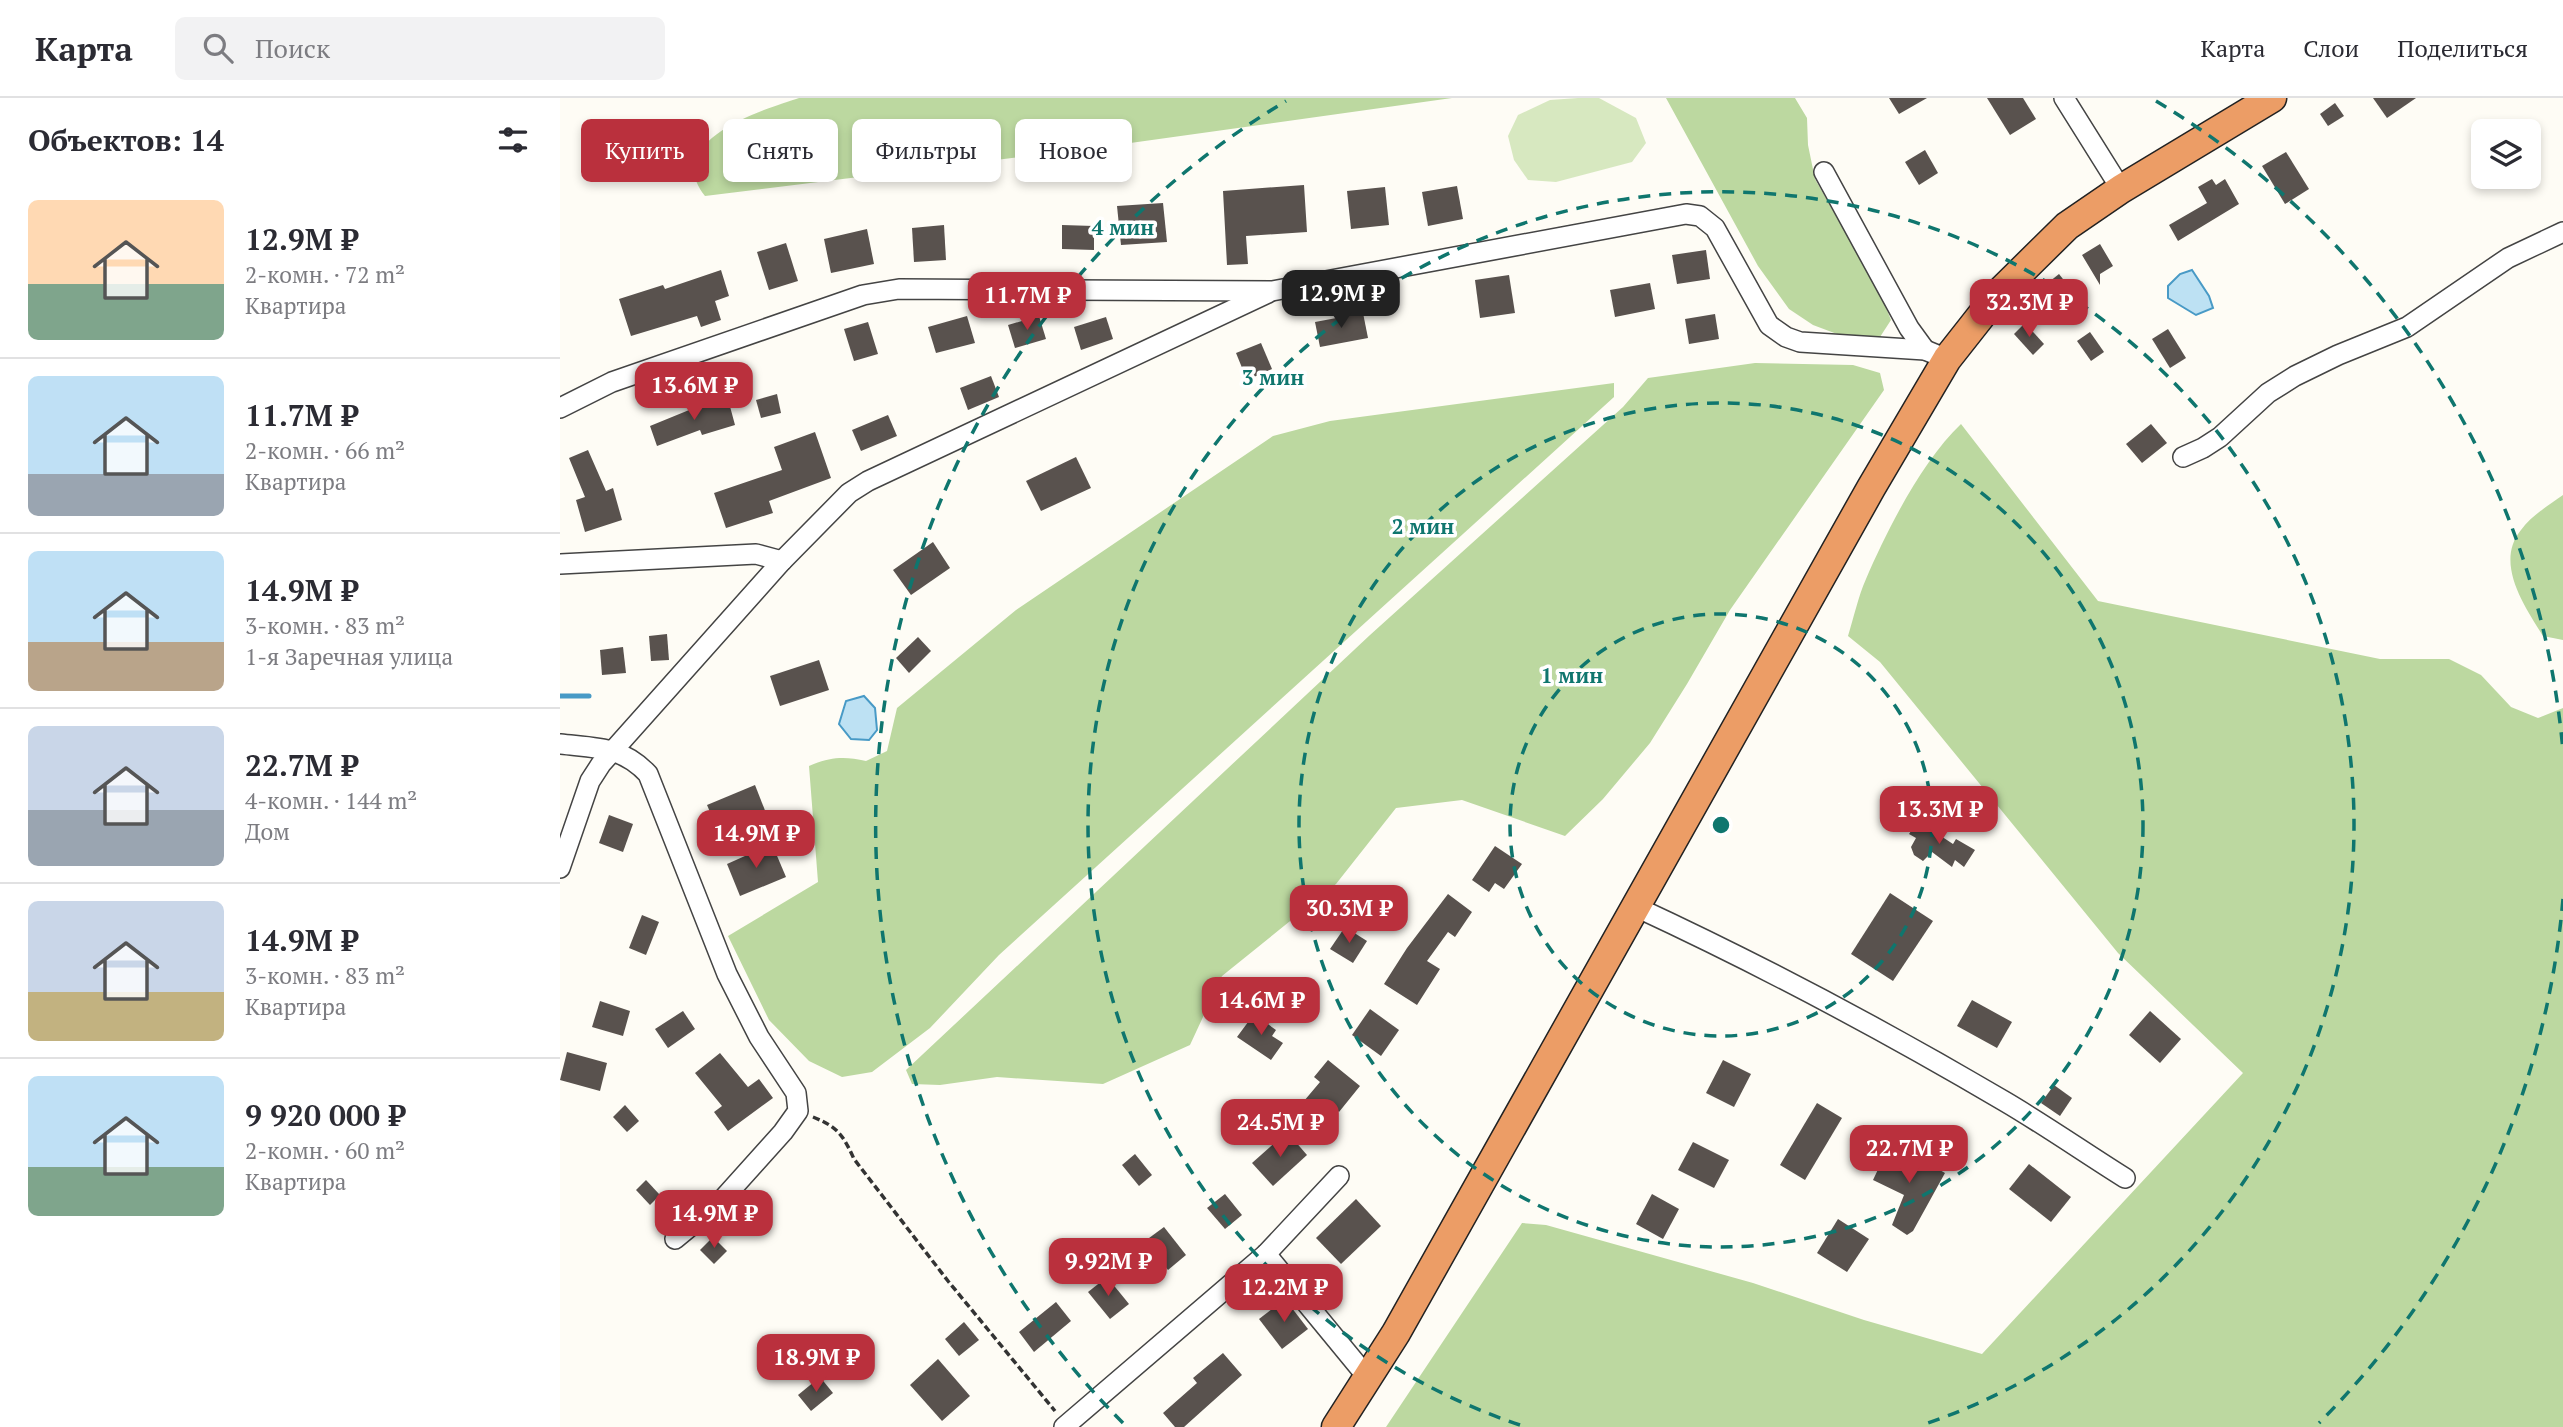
<!DOCTYPE html>
<html lang="ru">
<head>
<meta charset="utf-8">
<style>
  body { margin:0; font-family:"PT Serif",serif; background:#f2f2f3; color:#2b2b33; height:100vh; display:flex; flex-direction:column; font-size:26px; white-space:nowrap }
  * { box-sizing:border-box; margin:0 }
  p { font-size:23px; color:#7c7c81 }
  .icon { flex:none; width:38px; height:38px; fill:none; stroke:currentColor; stroke-width:2; stroke-linecap:round; stroke-linejoin:round }
  .map { position:relative; flex:1; overflow:hidden }
  .details { display:flex; flex-direction:column; background:#fff; width:560px }
  .details>* { flex:none }
  .top-card { position:absolute; left:21px; top:21px; width:665px; height:63px; display:flex; gap:14px }
  .fabs { position:absolute; left:1911px; top:21px; display:grid; gap:14px }
  .fabs a { display:grid; place-items:center; width:70px; height:70px; border-radius:10px; background:#fff; box-shadow:0 4px 10px #0003; font-size:35px }
  .price { position:absolute; translate:-50% -60px; padding:0 16px; border-radius:14px; background:#ba303d; color:#fff; font-size:23px; line-height:46px; filter:drop-shadow(0 2px 4px #0008) }
  .price::after { content:''; position:absolute; left:50%; top:42px; width:21px; height:16px; margin-left:-10px; background:inherit; clip-path:polygon(0 0,100% 0,50% 100%) }
  .price.current { background:#222; color:#fff }
  ul { padding:0; list-style:none }
  li { display:flex; align-items:center; gap:21px; height:175px; padding:0 28px }
  li+li { border-top:2px solid #e1e1e2 }
  li span { display:grid; place-items:center; flex:none; width:196px; height:140px; border-radius:10px; color:#555 }
  li>.icon { margin-inline-start:auto }
  span .icon { width:84px; height:84px; fill:#fffc; stroke-width:1 }
  li b { font-size:30px }
  h2 { display:flex; justify-content:space-between; align-items:center; height:84px; padding:0 28px; font-size:30px }
  .chip { padding:0 24px; border-radius:10px; background:#fff; box-shadow:0 4px 10px #0003; font-size:24px; line-height:63px }
  .chip.current { background:#ba303d; color:#fff }
  header { display:flex; align-items:center; gap:42px; box-sizing:border-box; height:98px; padding:0 35px; background:#fff; border-bottom:2px solid #e1e1e2 }
  header strong { font-size:33px }
  nav { display:flex; gap:38px; margin-inline-start:auto; font-size:24px }
  .search { width:490px; height:63px; background:#f2f2f3; display:flex; align-items:center; gap:18px; box-sizing:border-box; padding:0 24px; border-radius:10px; color:#7c7c81; font-size:26px }
  main { display:flex; flex:1; min-height:0 }
  .map>svg:first-child { display:block }
  .green { fill:#d7e8c0 }
  .forest { fill:#bcd8a0 }
  .water { fill:#bde1f3; stroke:#489ac6; stroke-width:2 }
  .lines { fill:none; stroke-linecap:round; stroke-linejoin:round }
  .stream { stroke:#489ac6; stroke-width:5 }
  .building { fill:#59524e }
  .minor-casing { stroke:#444; stroke-width:22 }
  .highway-casing { stroke:#222; stroke-width:31 }
  .path { stroke:#333; stroke-width:3.5; stroke-dasharray:7 3.5; stroke-linecap:butt }
  .minor { stroke:#fff; stroke-width:19 }
  .highway { stroke:#ec9d66; stroke-width:28 }
  .ring { fill:none; stroke:#0f766e; stroke-width:3.5; stroke-dasharray:12 9 }
  .centre { fill:#0f766e; stroke:#fff; stroke-width:3.5 }
  .ring-label { font-size:21px; text-anchor:middle; font-weight:bold; fill:#0f766e; stroke:#fff; stroke-width:7; stroke-linejoin:round; paint-order:stroke }
</style>
</head>
<body>
<header>
<strong>Карта</strong>
<div class="search"><svg class="icon" aria-label="search" viewBox="0 0 24 24"><circle cx="10" cy="10" r="6"/><path d="M15 15l6 6"/></svg>Поиск</div>
<nav><a>Карта</a><a>Слои</a><a>Поделиться</a></nav>
</header>
<main>
<section class="details">
<h2>Объектов: 14<svg class="icon" aria-label="filters" viewBox="0 0 24 24"><path d="M4 7h16M4 17h16"/><circle cx="9" cy="7" r="2"/><circle cx="15" cy="17" r="2"/></svg></h2>
<ul>
<li><span style="background:linear-gradient(#ffd9b3 60%,#7fa58c 0)"><svg class="icon" aria-label="home" viewBox="0 0 24 24"><path d="M3 11l9-7 9 7M6 9v11h12V9"/></svg></span><div><b>12.9M ₽</b><p>2-комн. · 72 m²</p><p>Квартира</p></div></li>
<li><span style="background:linear-gradient(#bfe0f5 70%,#9aa5b1 0)"><svg class="icon" aria-label="home" viewBox="0 0 24 24"><path d="M3 11l9-7 9 7M6 9v11h12V9"/></svg></span><div><b>11.7M ₽</b><p>2-комн. · 66 m²</p><p>Квартира</p></div></li>
<li><span style="background:linear-gradient(#bfe0f5 65%,#b9a48a 0)"><svg class="icon" aria-label="home" viewBox="0 0 24 24"><path d="M3 11l9-7 9 7M6 9v11h12V9"/></svg></span><div><b>14.9M ₽</b><p>3-комн. · 83 m²</p><p>1-я Заречная улица</p></div></li>
<li><span style="background:linear-gradient(#c9d6e8 60%,#9aa5b1 0)"><svg class="icon" aria-label="home" viewBox="0 0 24 24"><path d="M3 11l9-7 9 7M6 9v11h12V9"/></svg></span><div><b>22.7M ₽</b><p>4-комн. · 144 m²</p><p>Дом</p></div></li>
<li><span style="background:linear-gradient(#c9d6e8 65%,#c2b280 0)"><svg class="icon" aria-label="home" viewBox="0 0 24 24"><path d="M3 11l9-7 9 7M6 9v11h12V9"/></svg></span><div><b>14.9M ₽</b><p>3-комн. · 83 m²</p><p>Квартира</p></div></li>
<li><span style="background:linear-gradient(#bfe0f5 65%,#7fa58c 0)"><svg class="icon" aria-label="home" viewBox="0 0 24 24"><path d="M3 11l9-7 9 7M6 9v11h12V9"/></svg></span><div><b>9 920 000 ₽</b><p>2-комн. · 60 m²</p><p>Квартира</p></div></li>
</ul>
</section>
<div class="map">
<svg width="2003" height="1329" viewBox="0 0 2003 1329">
  <rect width="100%" height="100%" fill="#fefcf5"/>
  <polygon class="green" points="1018,0 1039,0 1076,20 1086,45 1072,64 996,84 968,82 954,62 948,38 958,17 990,2"/>
  <g class="forest">
    <path d="M 239,0 L 892,0 L 556,47 L 145,98 C 101,43 202,12 239,0 Z"/>
    <polygon points="1106,0 1235,0 1247,20 1248,47 1255,81 1321,197 1331,222 1320,239 1277,236 1253,227 1229,211 1198,168"/>
    <polygon points="1195,265 1293,267 1320,275 1324,292 1170,512 1127,586 1090,645 1043,701 1005,738 902,702 836,710 776,786 662,878 630,947 543,986 437,979 380,987 352,986 346,972 810,537 1063,309 1088,280"/>
    <path d="M 1054,285 L 1054,299 L 439,857 L 370,930 L 312,974 L 282,979 L 249,963 L 209,922 L 168,838 L 258,784 L 249,668 C 270,659 284,658 306,663 L 327,653 L 337,610 L 456,512 L 713,338 L 770,323 Z"/>
    <path d="M 1401,326 L 1538,503 L 1820,561 L 1889,561 L 1921,577 L 1951,609 L 1978,620 L 2003,610 L 2003,1329 L 826,1329 L 962,1125 L 986,1127 L 1193,1185 L 1304,1222 L 1422,1256 L 1683,975 L 1558,855 L 1320,564 L 1288,538 C 1294,519 1298,499 1306,481 C 1327,432 1362,363 1401,326 Z"/>
    <path d="M 2003,397 L 2003,542 L 1983,538 C 1965,509 1934,465 1961,432 C 1971,418 1989,407 2003,397 Z"/>
  </g>
  <g class="water">
    <polygon points="1632,172 1649,198 1653,210 1636,217 1608,200 1608,188 1620,176"/>
    <polygon points="304,598 315,610 317,632 309,642 291,641 279,626 286,603"/>
  </g>
  <g class="lines">
    <polyline class="stream" points="0,598 29,598"/>
  </g>
  <g class="building">
    <polygon points="1329,0 1367,0 1339,16"/>
    <polygon points="1427,0 1463,0 1476,21 1450,37"/>
    <polygon points="1813,0 1856,0 1827,20"/>
    <polygon points="1775,5 1784,18 1768,28 1760,16"/>
    <polygon points="1365,52 1378,75 1359,87 1345,64"/>
    <polygon points="1726,54 1749,91 1725,106 1702,68"/>
    <polygon points="1652,81 1656,87 1665,81 1679,106 1618,143 1609,127 1647,105 1638,89"/>
    <polygon points="744,87 747,134 686,138 688,166 667,167 663,93"/>
    <polygon points="897,88 903,121 868,128 862,94"/>
    <polygon points="825,89 829,127 791,131 787,93"/>
    <polygon points="603,105 607,144 561,147 557,108"/>
    <polygon points="384,127 386,162 354,164 352,130"/>
    <polygon points="502,127 534,128 534,152 502,151"/>
    <polygon points="307,131 314,166 271,175 264,141"/>
    <polygon points="226,145 238,183 209,192 197,154"/>
    <polygon points="1540,146 1553,168 1540,176 1540,187 1522,157"/>
    <polygon points="1146,152 1150,181 1117,186 1112,157"/>
    <polygon points="161,172 169,198 155,203 161,222 141,229 137,218 71,238 59,201 103,187 105,191"/>
    <polygon points="1499,176 1510,190 1490,206 1479,192"/>
    <polygon points="949,177 955,215 920,220 915,182"/>
    <polygon points="1090,185 1095,211 1055,219 1050,192"/>
    <polygon points="803,215 808,240 760,249 755,224"/>
    <polygon points="1155,216 1159,241 1129,246 1125,221"/>
    <polygon points="407,218 415,245 376,255 368,229"/>
    <polygon points="479,218 486,241 455,250 448,227"/>
    <polygon points="546,219 553,241 521,252 514,229"/>
    <polygon points="308,224 318,256 294,263 284,231"/>
    <polygon points="1465,225 1484,246 1473,257 1454,236"/>
    <polygon points="1608,231 1626,260 1610,270 1592,241"/>
    <polygon points="1530,234 1544,254 1531,263 1517,243"/>
    <polygon points="701,245 712,271 687,282 676,255"/>
    <polygon points="431,278 439,299 408,312 400,290"/>
    <polygon points="217,296 221,315 201,320 196,302"/>
    <polygon points="168,301 175,327 142,337 140,332 97,348 90,328 134,310"/>
    <polygon points="328,317 337,338 301,353 292,332"/>
    <polygon points="1591,326 1607,345 1582,365 1566,346"/>
    <polygon points="255,334 271,380 209,403 213,415 166,430 154,395 222,372 214,349"/>
    <polygon points="28,352 46,393 53,390 62,422 25,434 16,402 25,399 9,360"/>
    <polygon points="516,359 531,390 481,413 466,383"/>
    <polygon points="373,444 390,470 351,497 333,472"/>
    <polygon points="107,536 109,562 91,563 89,538"/>
    <polygon points="358,539 371,553 349,575 336,560"/>
    <polygon points="63,549 66,575 42,577 40,552"/>
    <polygon points="259,562 269,592 220,608 210,578"/>
    <polygon points="195,687 206,715 159,735 147,707"/>
    <polygon points="49,717 73,726 63,754 39,745"/>
    <polygon points="1358,723 1393,746 1396,741 1415,752 1404,769 1395,762 1392,769 1372,754 1363,763 1354,757 1351,749 1356,740 1349,736"/>
    <polygon points="212,746 226,779 180,798 167,766"/>
    <polygon points="935,748 962,766 944,791 935,785 929,794 912,782"/>
    <polygon points="1330,795 1373,823 1333,883 1291,856"/>
    <polygon points="888,796 912,814 895,839 888,834 867,863 880,871 857,907 824,886 847,850"/>
    <polygon points="82,817 99,824 86,857 69,850"/>
    <polygon points="785,829 807,843 793,865 770,851"/>
    <polygon points="1412,902 1452,924 1437,950 1397,928"/>
    <polygon points="40,903 70,913 63,938 32,929"/>
    <polygon points="810,911 839,932 821,958 792,937"/>
    <polygon points="123,913 135,931 108,950 95,931"/>
    <polygon points="1590,913 1621,941 1600,965 1569,937"/>
    <polygon points="694,916 716,932 712,938 723,945 711,962 677,939"/>
    <polygon points="7,954 47,965 40,993 0,982"/>
    <polygon points="160,955 188,989 199,981 213,1000 168,1033 154,1014 162,1008 135,975"/>
    <polygon points="768,962 800,988 779,1014 776,1011 767,1022 744,1003 760,984 754,979"/>
    <polygon points="1163,962 1191,976 1174,1009 1146,995"/>
    <polygon points="1494,987 1512,1000 1500,1018 1481,1005"/>
    <polygon points="1257,1005 1282,1020 1245,1082 1220,1067"/>
    <polygon points="65,1007 79,1023 67,1034 53,1019"/>
    <polygon points="727,1034 747,1057 713,1088 692,1065"/>
    <polygon points="1133,1044 1169,1062 1154,1090 1118,1072"/>
    <polygon points="1331,1044 1385,1075 1353,1133 1347,1137 1332,1127 1344,1097 1313,1082"/>
    <polygon points="575,1056 592,1077 579,1088 562,1067"/>
    <polygon points="1469,1066 1511,1099 1491,1124 1449,1091"/>
    <polygon points="86,1082 100,1097 90,1107 76,1092"/>
    <polygon points="665,1096 682,1117 665,1131 647,1110"/>
    <polygon points="1092,1096 1119,1111 1103,1141 1076,1126"/>
    <polygon points="796,1101 821,1128 781,1166 756,1140"/>
    <polygon points="1278,1121 1309,1141 1287,1174 1257,1155"/>
    <polygon points="604,1129 626,1157 608,1172 585,1143"/>
    <polygon points="153,1139 167,1153 154,1166 140,1152"/>
    <polygon points="547,1179 569,1206 550,1221 528,1194"/>
    <polygon points="725,1201 748,1231 722,1251 699,1221"/>
    <polygon points="496,1204 511,1223 474,1254 459,1234"/>
    <polygon points="404,1224 419,1242 399,1258 385,1241"/>
    <polygon points="663,1255 682,1277 624,1329 615,1329 603,1315 637,1285 633,1280"/>
    <polygon points="378,1261 410,1298 382,1323 350,1287"/>
    <polygon points="260,1279 273,1295 251,1313 238,1297"/>
  </g>
  <g class="lines">
    <defs>
      <g id="minor">
        <polyline points="1504,0 1561,91"/>
        <polyline points="1264,74 1349,230 1365,252"/>
        <polyline points="0,310 52,284 303,197 339,191 712,193 1126,116 1140,118 1155,130 1209,227 1226,239 1240,244 1365,252 1387,261"/>
        <polyline points="1623,359 1643,350 1660,339 1708,295 1735,278 1778,257 1847,229 1948,160 2003,134"/>
        <polyline points="0,466 196,456 222,463"/>
        <path d="M 0,646 C 36,650 62,648 88,676 L 167,876 L 199,939 L 236,995 L 238,1013 L 223,1034 L 161,1103 L 115,1141"/>
        <polyline points="0,770 30,683 41,666 222,463 289,395 308,383 708,195"/>
        <path d="M 1076,809 C 1201,867 1325,933 1444,1003 C 1485,1027 1525,1055 1565,1080"/>
        <polyline points="706,1156 808,1280"/>
        <polyline points="504,1329 706,1156 779,1078"/>
      </g>
      <polyline id="highway" points="776,1329 836,1235 1311,390 1387,261 1439,195 1507,128 1561,91 1712,0"/>
    </defs>
    <use href="#minor" class="minor-casing"/>
    <use href="#highway" class="highway-casing"/>
    <path class="path" d="M 253,1019 C 278,1029 283,1037 294,1061 L 388,1183 L 495,1313"/>
    <use href="#minor" class="minor"/>
    <use href="#highway" class="highway"/>
  </g>
  <g class="ring">
    <circle cx="1161" cy="727" r="211"/>
    <circle cx="1161" cy="727" r="422"/>
    <path d="M960 1327A633 633 0 1 1 1362 1327"/>
    <path d="M2003 801A845 845 0 0 1 1759 1325M563 1325A845 845 0 0 1 726 3M1596 3A845 845 0 0 1 2003 653"/>
  </g>
  <circle cx="1161" cy="727" r="10" class="centre"/>
  <g class="ring-label">
    <text x="563" y="137">4 мин</text>
    <text x="713" y="287">3 мин</text>
    <text x="863" y="436">2 мин</text>
    <text x="1012" y="585">1 мин</text>
  </g>
</svg>
<div class="fabs">
<a><svg class="icon" aria-label="layers" viewBox="0 0 24 24"><path d="M12 4l9 5-9 5-9-5zM3 14l9 5 9-5"/></svg></a>
</div>
<b class="price current" style="left:781px;top:232px">12.9M ₽</b>
<b class="price" style="left:467px;top:234px">11.7M ₽</b>
<b class="price" style="left:1469px;top:241px">32.3M ₽</b>
<b class="price" style="left:134px;top:324px">13.6M ₽</b>
<b class="price" style="left:1379px;top:748px">13.3M ₽</b>
<b class="price" style="left:196px;top:772px">14.9M ₽</b>
<b class="price" style="left:789px;top:847px">30.3M ₽</b>
<b class="price" style="left:701px;top:939px">14.6M ₽</b>
<b class="price" style="left:720px;top:1061px">24.5M ₽</b>
<b class="price" style="left:1349px;top:1087px">22.7M ₽</b>
<b class="price" style="left:154px;top:1152px">14.9M ₽</b>
<b class="price" style="left:548px;top:1200px">9.92M ₽</b>
<b class="price" style="left:724px;top:1226px">12.2M ₽</b>
<b class="price" style="left:256px;top:1296px">18.9M ₽</b>
<div class="top-card">
<a class="chip current">Купить</a>
<a class="chip">Снять</a>
<a class="chip">Фильтры</a>
<a class="chip">Новое</a>
</div>
</div>
</main>
</body>
</html>
